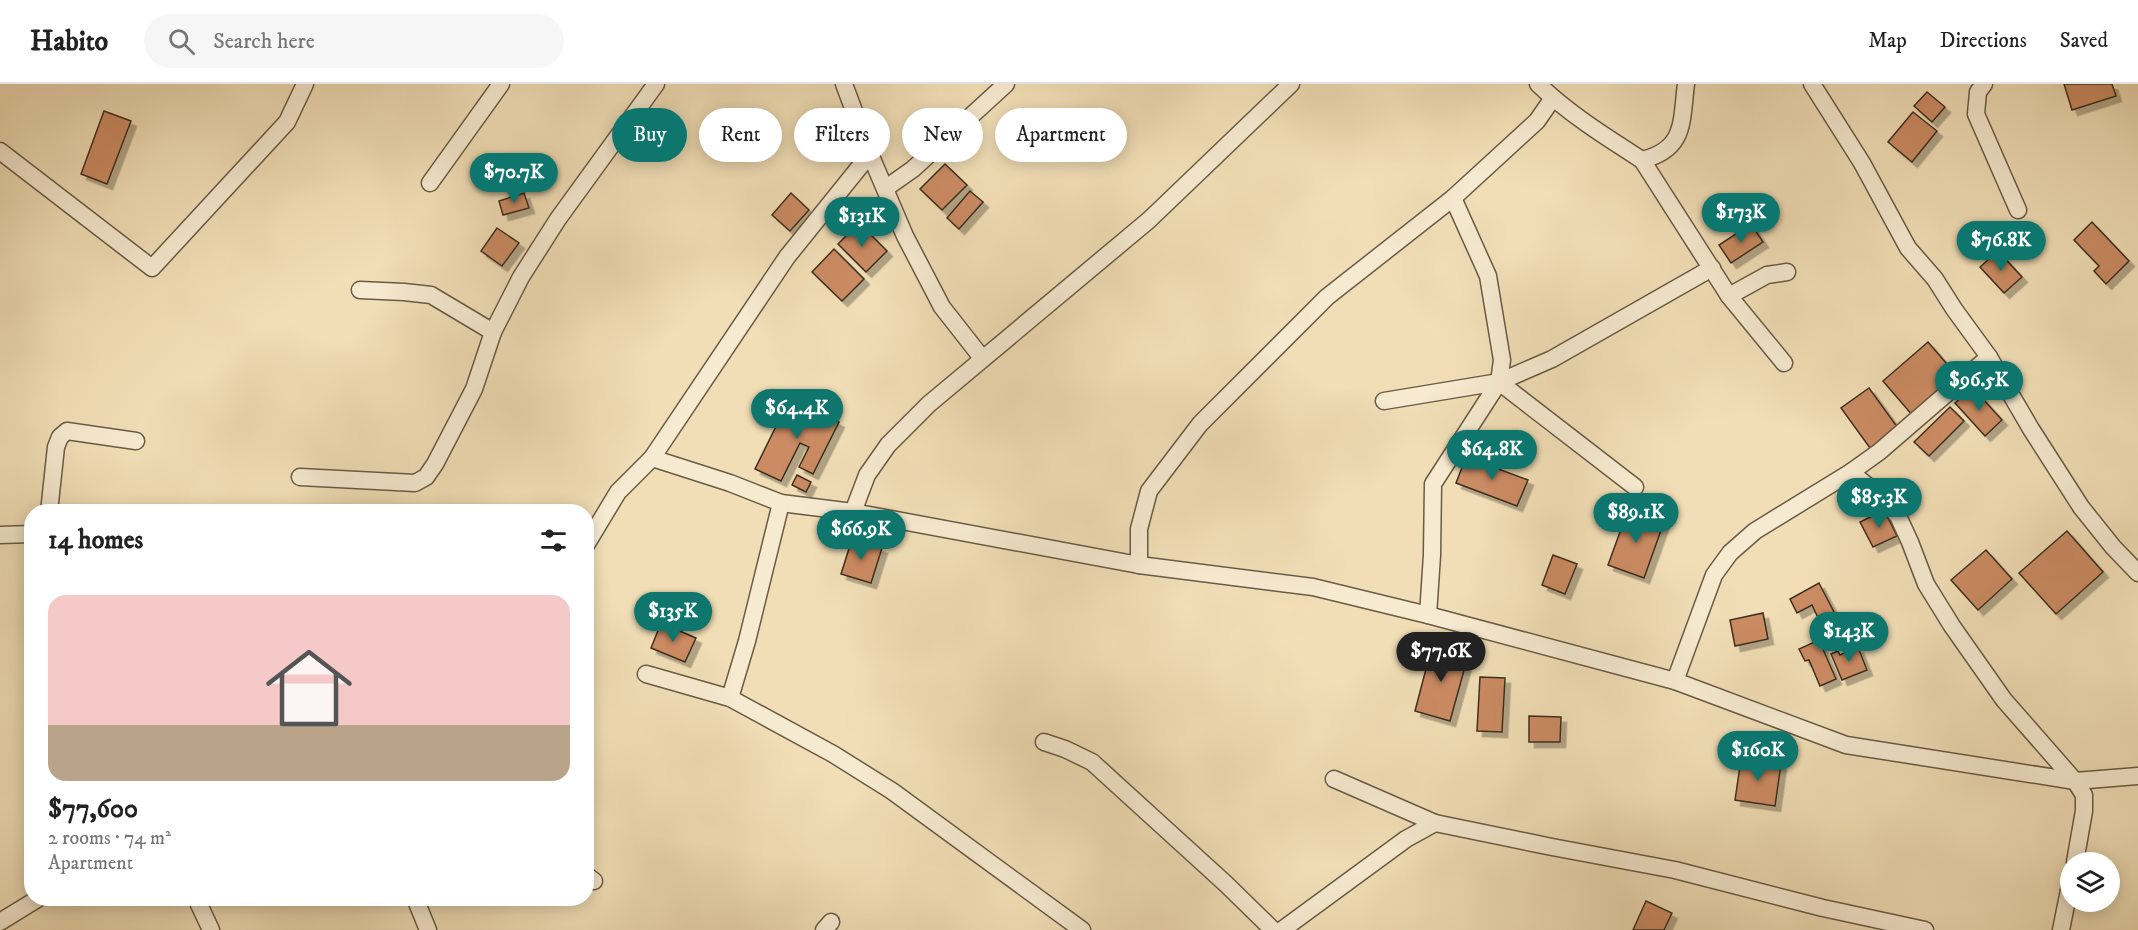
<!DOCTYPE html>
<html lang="en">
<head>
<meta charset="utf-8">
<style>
  body { margin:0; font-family:"IM FELL DW Pica",serif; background:#f6f6f6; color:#222; height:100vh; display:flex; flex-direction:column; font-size:22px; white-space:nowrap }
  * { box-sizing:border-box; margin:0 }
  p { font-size:20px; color:#767676 }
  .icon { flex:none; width:33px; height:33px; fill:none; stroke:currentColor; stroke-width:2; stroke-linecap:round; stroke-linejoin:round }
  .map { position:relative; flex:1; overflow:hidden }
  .sheet { position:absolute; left:24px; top:420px; width:570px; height:402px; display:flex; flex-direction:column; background:#fff; border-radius:24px; box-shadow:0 3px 15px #0003 }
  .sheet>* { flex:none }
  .banner { position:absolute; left:612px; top:24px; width:570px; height:54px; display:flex; gap:12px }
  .buttons { position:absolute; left:2060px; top:768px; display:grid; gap:12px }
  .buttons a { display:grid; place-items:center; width:60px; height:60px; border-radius:50%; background:#fff; box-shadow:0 3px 15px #0003; font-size:30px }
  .price { position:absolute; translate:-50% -51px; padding:0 14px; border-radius:21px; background:#0f766e; color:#fff; font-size:20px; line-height:39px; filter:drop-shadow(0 2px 3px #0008) }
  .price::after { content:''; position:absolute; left:50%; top:36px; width:18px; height:14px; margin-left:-9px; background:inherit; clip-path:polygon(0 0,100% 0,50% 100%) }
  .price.on { background:#222; color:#fff }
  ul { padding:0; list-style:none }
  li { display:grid; align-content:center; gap:12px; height:318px; padding:0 24px }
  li+li { border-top:2px solid #e0e0e0 }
  li span { display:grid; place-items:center; height:186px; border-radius:18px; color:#555 }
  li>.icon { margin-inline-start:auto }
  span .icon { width:108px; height:108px; fill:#fffc; stroke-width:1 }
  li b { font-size:26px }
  h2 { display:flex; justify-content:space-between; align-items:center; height:72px; padding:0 24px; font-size:26px }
  .tag { padding:0 21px; border-radius:27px; background:#fff; box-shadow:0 3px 15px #0003; font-size:21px; line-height:54px }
  .tag.on { background:#0f766e; color:#fff }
  header { display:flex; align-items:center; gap:36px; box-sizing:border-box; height:84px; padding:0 30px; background:#fff; border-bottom:2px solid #e0e0e0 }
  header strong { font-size:28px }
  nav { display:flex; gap:33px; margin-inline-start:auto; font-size:21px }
  .search { width:420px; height:54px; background:#f6f6f6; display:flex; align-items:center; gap:15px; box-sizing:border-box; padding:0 21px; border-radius:33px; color:#767676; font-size:22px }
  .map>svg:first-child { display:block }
  .building { fill:#cb8b64; stroke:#3c2f1f; stroke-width:1.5; filter:url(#shadow) }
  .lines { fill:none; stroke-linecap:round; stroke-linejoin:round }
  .minor-casing { stroke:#695b45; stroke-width:19 }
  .minor { stroke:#f6ead0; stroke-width:16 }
</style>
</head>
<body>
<header>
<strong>Habito</strong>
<div class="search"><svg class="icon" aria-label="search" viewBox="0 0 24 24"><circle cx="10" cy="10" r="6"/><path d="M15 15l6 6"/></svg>Search here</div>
<nav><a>Map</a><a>Directions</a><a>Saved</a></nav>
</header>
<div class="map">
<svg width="2138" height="846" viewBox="0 0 2138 846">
  <defs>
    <filter id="shadow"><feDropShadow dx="5.5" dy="5.5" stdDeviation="0" flood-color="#0004"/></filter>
  </defs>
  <rect width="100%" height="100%" fill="#f1deb6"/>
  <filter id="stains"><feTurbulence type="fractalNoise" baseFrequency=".00333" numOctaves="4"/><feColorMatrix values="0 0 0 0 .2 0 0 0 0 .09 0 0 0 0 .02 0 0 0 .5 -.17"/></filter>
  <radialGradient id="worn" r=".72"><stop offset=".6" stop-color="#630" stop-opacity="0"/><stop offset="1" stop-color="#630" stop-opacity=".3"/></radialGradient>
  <g class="building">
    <polygon points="2064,0 2112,0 2116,12 2072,26"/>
    <polygon points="1927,8 1945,23 1932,38 1914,22"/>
    <polygon points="104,27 131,37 107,100 81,90"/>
    <polygon points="1913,28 1937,47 1912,78 1888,58"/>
    <polygon points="945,80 967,101 942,126 920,105"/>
    <polygon points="970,107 983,118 959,145 947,134"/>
    <polygon points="524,109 529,124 503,131 499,117"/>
    <polygon points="791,109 809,126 790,147 772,131"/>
    <polygon points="2092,138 2129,177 2106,200 2094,187 2099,182 2074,156"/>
    <polygon points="859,139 887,167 866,188 838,160"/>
    <polygon points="1751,140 1763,158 1731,179 1719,161"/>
    <polygon points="497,144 519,159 502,182 481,167"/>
    <polygon points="834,165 864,195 842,217 812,188"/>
    <polygon points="1998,167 2022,193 2004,209 1980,183"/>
    <polygon points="1928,258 1958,293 1913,332 1883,297"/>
    <polygon points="1972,303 2002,336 1985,352 1955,319"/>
    <polygon points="1869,304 1898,344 1870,364 1841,324"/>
    <polygon points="790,314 839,338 813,390 799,383 809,363 800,359 781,397 755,385"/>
    <polygon points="1950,323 1964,337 1929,372 1914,358"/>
    <polygon points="1466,373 1528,396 1517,422 1456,399"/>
    <polygon points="797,391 811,398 806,408 792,401"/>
    <polygon points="1628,426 1664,438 1644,494 1608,481"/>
    <polygon points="1884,426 1897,452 1873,463 1860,438"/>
    <polygon points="2067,447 2103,488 2056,530 2019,489"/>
    <polygon points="852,455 882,464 871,499 841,490"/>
    <polygon points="1986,466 2012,495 1978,526 1951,496"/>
    <polygon points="1553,471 1577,480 1565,510 1542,501"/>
    <polygon points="1819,499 1834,528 1819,536 1812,521 1797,529 1790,515"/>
    <polygon points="1763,529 1768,555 1735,562 1730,536"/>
    <polygon points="1856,531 1868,550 1852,560 1840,542"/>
    <polygon points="661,539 696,554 685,578 651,564"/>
    <polygon points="1819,556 1836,595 1820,602 1809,576 1805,577 1799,565"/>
    <polygon points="1432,562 1468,572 1450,637 1415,627"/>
    <polygon points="1858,563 1867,586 1842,596 1831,570 1838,567 1840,571"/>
    <polygon points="1480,593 1505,594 1502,648 1477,647"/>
    <polygon points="1529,632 1561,633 1560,658 1529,658"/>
    <polygon points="1741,675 1781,680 1775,722 1735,716"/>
    <polygon points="1646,817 1672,829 1664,846 1633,846"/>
  </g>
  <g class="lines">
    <defs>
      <g id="minor">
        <polyline points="844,0 870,70 905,152 942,223 982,274"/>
        <path d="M 1538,0 C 1569,30 1606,53 1642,76 C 1686,65 1681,38 1686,0"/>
        <polyline points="1812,0 1862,79 1908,164 1935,195 1954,225 1989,273 2031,345 2081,423 2113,463 2138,489"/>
        <polyline points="1984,0 1978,8 1976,30 2018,126"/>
        <polyline points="0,67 152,184 287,38 305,0"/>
        <polyline points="1642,76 1729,212 1784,279"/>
        <polyline points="430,99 501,0"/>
        <polyline points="886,104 913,85 1006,0"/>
        <polyline points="360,206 404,208 431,211 493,248"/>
        <polyline points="1729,212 1767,191 1787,188"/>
        <polyline points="1499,298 1635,403"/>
        <polyline points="1384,317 1499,298 1552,275 1712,184"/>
        <polyline points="652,374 730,399 781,419 853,428 1139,481 1313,503 1428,531 1675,597 1846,661 2075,697 2138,692"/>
        <polyline points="1851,388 1884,416 1898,432 1910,458 1926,500 1952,542 2004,616 2075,697 2084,711 2084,727 2075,778"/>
        <polyline points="300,393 415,399 426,393 435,380 474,305 493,248 521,193 558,135 656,0"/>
        <polyline points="49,428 56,363 60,353 67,347 136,357"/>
        <polyline points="853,428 867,391 888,361 929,320 1149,136 1291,0"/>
        <polyline points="0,451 32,450"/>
        <polyline points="586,461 618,408 652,374 787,173 870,70"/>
        <polyline points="1139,481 1139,445 1149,407 1200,340 1327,213 1453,114 1537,37 1553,14"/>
        <polyline points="1428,531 1432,471 1433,400 1499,298 1502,276 1488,192 1453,114"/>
        <polyline points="646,590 730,614 833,670 892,707 1082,846"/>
        <polyline points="1675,597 1714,491 1730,469 1755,447 1851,388 1879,368 1989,273"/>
        <polyline points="730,614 747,557 781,419"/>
        <polyline points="1044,658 1065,665 1092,678 1226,800 1273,846"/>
        <polyline points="1334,695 1435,739 1552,763 1675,786 1823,824 1925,846"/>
        <polyline points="586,791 594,797"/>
        <polyline points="196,814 211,846"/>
        <polyline points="415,814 428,846"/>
        <polyline points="0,838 39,814"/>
        <polyline points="824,846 831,838"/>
        <polyline points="1282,846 1406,755 1435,739"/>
        <polyline points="2061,846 2070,801"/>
      </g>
    </defs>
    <use href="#minor" class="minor-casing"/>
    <use href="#minor" class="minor"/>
  </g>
  <rect width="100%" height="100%" filter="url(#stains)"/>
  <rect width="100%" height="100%" fill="url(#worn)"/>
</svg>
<div class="buttons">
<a><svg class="icon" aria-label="layers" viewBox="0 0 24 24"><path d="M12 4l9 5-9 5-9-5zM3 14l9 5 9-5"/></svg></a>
</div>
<b class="price" style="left:514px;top:120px">$70.7K</b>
<b class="price" style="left:1741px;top:160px">$173K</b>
<b class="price" style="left:862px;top:164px">$131K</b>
<b class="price" style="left:2001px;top:188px">$76.8K</b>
<b class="price" style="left:1979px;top:328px">$96.5K</b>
<b class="price" style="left:797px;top:356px">$64.4K</b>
<b class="price" style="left:1492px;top:397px">$64.8K</b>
<b class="price" style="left:1879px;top:445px">$85.3K</b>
<b class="price" style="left:1636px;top:460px">$89.1K</b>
<b class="price" style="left:861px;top:477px">$66.9K</b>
<b class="price" style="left:673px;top:559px">$135K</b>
<b class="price" style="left:1849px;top:579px">$143K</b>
<b class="price on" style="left:1441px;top:599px">$77.6K</b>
<b class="price" style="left:1758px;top:698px">$160K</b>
<div class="banner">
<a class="tag on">Buy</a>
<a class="tag">Rent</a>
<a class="tag">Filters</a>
<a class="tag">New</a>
<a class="tag">Apartment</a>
</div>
<section class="sheet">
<h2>14 homes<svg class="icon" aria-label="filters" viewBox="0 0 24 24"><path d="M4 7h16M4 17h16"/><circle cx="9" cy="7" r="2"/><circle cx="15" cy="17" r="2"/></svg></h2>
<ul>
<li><span style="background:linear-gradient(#f6c9c9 70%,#b9a48a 0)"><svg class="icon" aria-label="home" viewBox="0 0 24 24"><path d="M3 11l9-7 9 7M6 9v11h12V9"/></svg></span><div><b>$77,600</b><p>2 rooms · 74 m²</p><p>Apartment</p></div></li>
</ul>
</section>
</div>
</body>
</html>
